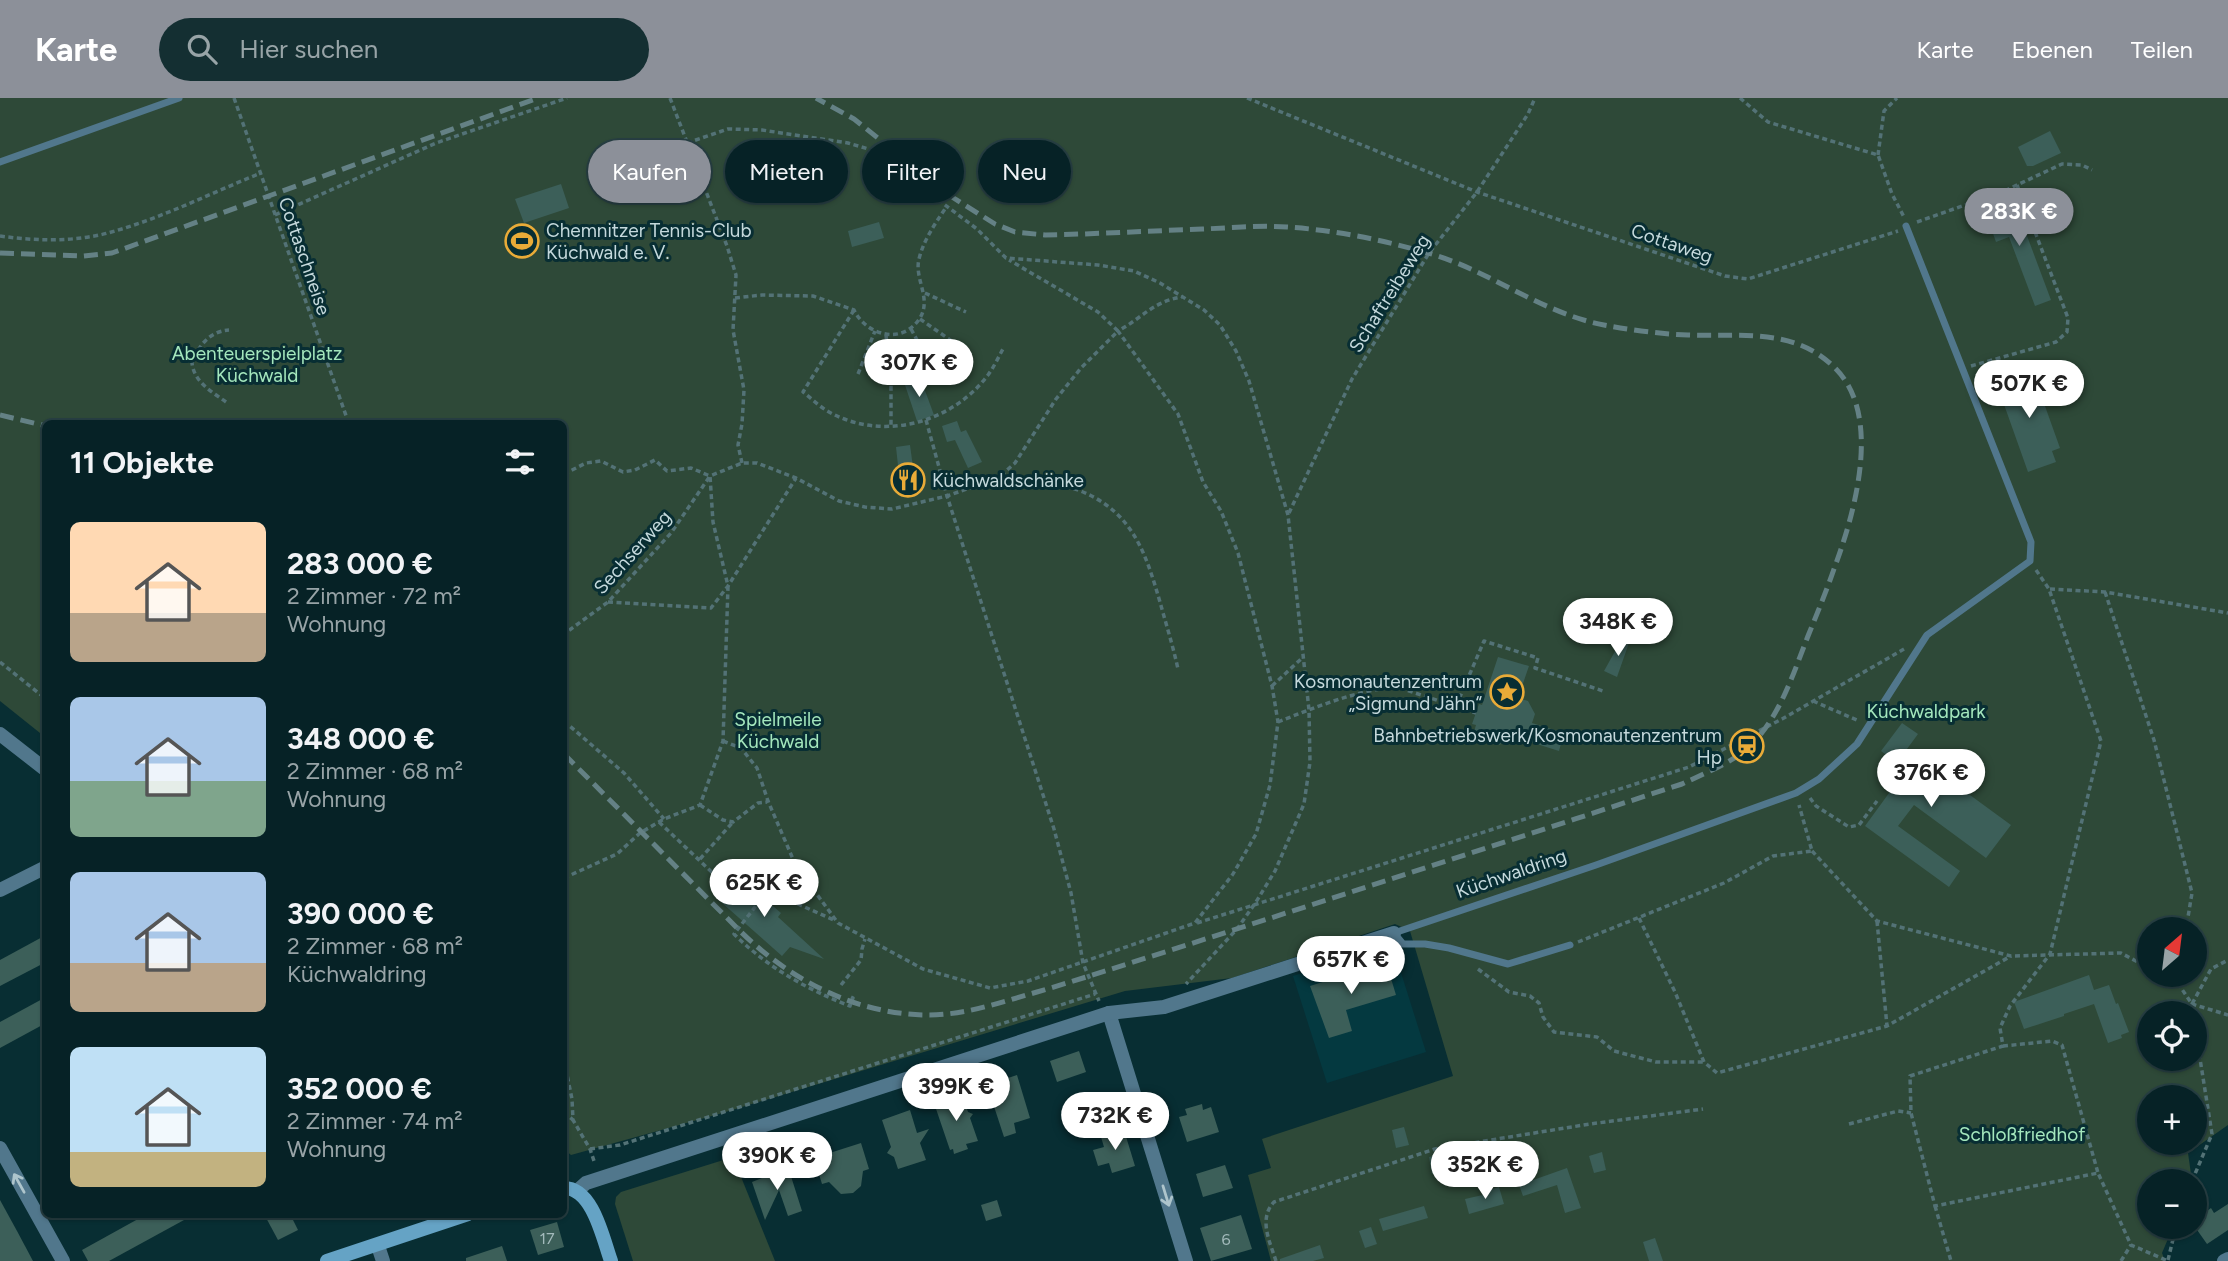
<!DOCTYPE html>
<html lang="de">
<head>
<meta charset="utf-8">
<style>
  body { margin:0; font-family:Figtree,sans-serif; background:#142f32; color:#f1f3f6; height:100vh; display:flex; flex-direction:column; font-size:26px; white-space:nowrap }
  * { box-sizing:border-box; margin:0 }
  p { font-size:23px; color:#98a4a7 }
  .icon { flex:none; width:38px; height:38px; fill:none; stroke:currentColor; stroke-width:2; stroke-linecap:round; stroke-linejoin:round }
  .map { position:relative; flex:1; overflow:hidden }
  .details { position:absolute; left:42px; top:322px; width:525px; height:798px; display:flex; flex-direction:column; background:#062226; border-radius:10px; box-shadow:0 2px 5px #0004,0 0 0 2px #273f43 }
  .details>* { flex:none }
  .guide { position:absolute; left:588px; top:42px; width:665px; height:63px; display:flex; gap:14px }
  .needle { width:46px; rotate:28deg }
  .tools { position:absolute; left:2137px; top:819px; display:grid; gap:14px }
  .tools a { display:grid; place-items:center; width:70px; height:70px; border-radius:50%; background:#062226; box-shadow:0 2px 5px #0004,0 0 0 2px #273f43; font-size:35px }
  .price { position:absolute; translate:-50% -60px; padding:0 16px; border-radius:24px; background:#fff; color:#222; font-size:23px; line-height:46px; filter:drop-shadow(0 2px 4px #0008) }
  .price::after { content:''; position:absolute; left:50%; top:42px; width:21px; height:16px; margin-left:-10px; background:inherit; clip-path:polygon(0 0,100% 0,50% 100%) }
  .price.current { background:#8c9099; color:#fff }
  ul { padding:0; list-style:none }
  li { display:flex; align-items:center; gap:21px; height:175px; padding:0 28px }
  li span { display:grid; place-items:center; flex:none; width:196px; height:140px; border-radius:10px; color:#555 }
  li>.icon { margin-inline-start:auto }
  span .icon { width:84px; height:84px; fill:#fffc; stroke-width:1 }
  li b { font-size:30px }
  h2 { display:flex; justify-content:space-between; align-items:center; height:84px; padding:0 28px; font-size:30px }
  .chip { padding:0 24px; border-radius:32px; background:#062226; box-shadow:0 2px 5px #0004,0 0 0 2px #273f43; font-size:24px; line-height:63px }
  .chip.current { background:#8c9099; color:#fff }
  header { display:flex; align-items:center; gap:42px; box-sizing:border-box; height:98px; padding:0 35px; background:#8c9099; color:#fff }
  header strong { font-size:33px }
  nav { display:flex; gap:38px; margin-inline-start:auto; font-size:24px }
  .search { width:490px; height:63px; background:#142f32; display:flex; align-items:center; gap:18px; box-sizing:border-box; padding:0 24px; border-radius:38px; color:#98a4a7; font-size:26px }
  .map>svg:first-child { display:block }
  .built { fill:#043940 }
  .green { fill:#2e4938; fill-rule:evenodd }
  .building { fill:#3c5f59 }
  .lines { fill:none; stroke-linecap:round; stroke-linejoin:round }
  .path { stroke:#537276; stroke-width:3.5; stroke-dasharray:5 3.5; stroke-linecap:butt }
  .lane { stroke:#51778c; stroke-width:7 }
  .street { stroke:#51778c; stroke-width:14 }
  .secondary { stroke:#65a3c5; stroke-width:14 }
  .rail { stroke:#648185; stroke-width:5; stroke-dasharray:14 7; stroke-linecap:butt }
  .oneway { stroke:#aec5cc }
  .labels { text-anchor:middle; stroke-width:6; stroke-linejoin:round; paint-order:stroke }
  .number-label { font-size:16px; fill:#a3babb }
  .poi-label { font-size:19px; fill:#c5d9dc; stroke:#082e33; text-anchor:start }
  .street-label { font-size:19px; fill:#c5d9dc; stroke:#082e33 }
  .park-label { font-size:19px; fill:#a4e7bd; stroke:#082e33 }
</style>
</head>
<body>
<header>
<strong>Karte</strong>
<div class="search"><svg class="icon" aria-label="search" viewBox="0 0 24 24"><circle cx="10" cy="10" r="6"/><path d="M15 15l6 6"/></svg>Hier suchen</div>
<nav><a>Karte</a><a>Ebenen</a><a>Teilen</a></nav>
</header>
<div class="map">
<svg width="2228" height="1163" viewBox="0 0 2228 1163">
  <rect width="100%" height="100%" fill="#082e33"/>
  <polygon class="built" points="1392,846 1426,954 1327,985 1293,878"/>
  <g class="green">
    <path d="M 0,0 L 2228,0 L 2228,1027 L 2188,1055 L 2192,1083 L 2149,1083 L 2149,1129 L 2173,1129 L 2162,1155 L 2165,1163 L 1271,1163 L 1248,1077 L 1271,1070 L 1262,1041 L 1453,978 L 1410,833 L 1395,826 L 1232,880 L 1125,893 L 719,1016 L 571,1057 L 564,1051 L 564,326 L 46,326 L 45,639 L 0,603 ZM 2149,831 L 2194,831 L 2194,877 L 2149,877 ZM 2149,915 L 2194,915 L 2194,961 L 2149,961 ZM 2149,999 L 2194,999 L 2194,1045 L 2149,1045 Z"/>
    <polygon points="733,1059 775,1163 633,1163 615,1106 616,1099 621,1094"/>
  </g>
  <g class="building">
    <polygon points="2050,33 2061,55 2033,68 2027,68 2018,49"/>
    <polygon points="561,86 569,110 524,125 515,101"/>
    <polygon points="2014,103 2051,202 2035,208 2009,139 1996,144 1985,113"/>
    <polygon points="879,124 884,140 852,149 848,133"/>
    <polygon points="2025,271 2030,285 2036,283 2060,350 2052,353 2056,364 2028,374 1996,284 2005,281 2004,278"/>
    <polygon points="920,279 934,317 917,323 904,284"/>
    <polygon points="957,323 961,334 966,332 982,364 968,370 955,342 947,344 942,328"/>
    <polygon points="910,347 915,384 900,386 896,349"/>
    <polygon points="1623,539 1630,542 1617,579 1604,573"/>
    <polygon points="1498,559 1529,568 1518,600 1528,603 1535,616 1532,625 1564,635 1559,653 1505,636 1500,647 1473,637 1476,627 1472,626 1479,606 1482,607"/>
    <polygon points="1902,625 1918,636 1907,651 2011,727 1986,760 1914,707 1898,728 1960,773 1949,789 1865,728 1892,691 1882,684 1897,665 1881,653"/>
    <polygon points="743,778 759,792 757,794 781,815 778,819 824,861 790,849 782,858 721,804"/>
    <polygon points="46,837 46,864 0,888 0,862"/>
    <polygon points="1386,864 1396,897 1346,912 1352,933 1329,940 1310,888"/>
    <polygon points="2089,877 2094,892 2109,887 2116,906 2118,905 2129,934 2121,937 2122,940 2108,945 2094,906 2064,916 2064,918 2024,931 2014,904"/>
    <polygon points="46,899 46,925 0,950 0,924"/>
    <polygon points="1079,953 1086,974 1057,984 1050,963"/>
    <polygon points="1017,977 1030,1020 1014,1025 1016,1035 1004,1039 987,987"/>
    <polygon points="962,996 968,1014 973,1016 970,1020 978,1043 966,1046 968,1051 954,1056 953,1051 950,1052 934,1005"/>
    <polygon points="1202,1006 1203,1012 1211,1009 1219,1034 1187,1044 1179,1019 1187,1017 1185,1011"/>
    <polygon points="910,1012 917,1035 929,1031 920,1045 926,1062 898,1071 894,1059 887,1055 891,1049 882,1022"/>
    <polygon points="1404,1029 1409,1047 1396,1050 1392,1032"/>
    <polygon points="1124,1032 1135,1068 1112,1075 1109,1065 1098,1068 1093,1052 1104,1049 1101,1039"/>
    <polygon points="861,1045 869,1071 863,1073 861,1088 853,1095 841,1096 829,1084 822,1086 814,1060"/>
    <polygon points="1602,1054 1606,1072 1594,1075 1589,1058"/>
    <polygon points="1441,1056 1445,1074 1432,1076 1429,1059"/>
    <polygon points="1225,1067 1233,1090 1203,1099 1196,1076"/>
    <polygon points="1567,1070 1581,1110 1565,1115 1557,1087 1523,1098 1519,1087"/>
    <polygon points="777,1072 778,1075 789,1072 802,1113 788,1118 779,1092 765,1122 752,1084 762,1080 761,1077"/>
    <polygon points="1499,1089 1504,1106 1469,1116 1465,1101 1487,1096 1486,1093"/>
    <polygon points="0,1102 17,1133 33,1163 0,1163"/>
    <polygon points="997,1102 1002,1118 986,1123 981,1107"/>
    <polygon points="2228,1106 2228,1132 2207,1146 2195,1129 2203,1124 2200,1118 2211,1110 2214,1115"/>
    <polygon points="1424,1108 1428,1120 1383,1133 1379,1121"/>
    <polygon points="147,1116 195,1116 109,1163 88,1163 82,1152"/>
    <polygon points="264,1116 290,1116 298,1132 278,1142"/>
    <polygon points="1241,1117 1252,1151 1211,1163 1200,1130"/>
    <polygon points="557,1124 564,1149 538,1157 530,1132"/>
    <polygon points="1371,1129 1377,1146 1365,1150 1359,1133"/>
    <polygon points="1655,1140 1663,1163 1649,1163 1643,1144"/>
    <polygon points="1320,1147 1324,1160 1313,1163 1280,1163 1280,1161"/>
    <polygon points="502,1148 507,1163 466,1163 466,1160"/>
  </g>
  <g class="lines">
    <g class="path">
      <polyline points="234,0 349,326"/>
      <polyline points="670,0 727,148 736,177 733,232 744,292 742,326 738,347 742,365"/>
      <polyline points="1247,0 1477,94 1725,178 1748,181 1898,133"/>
      <polyline points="1740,0 1768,24 1878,57 1892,96 1904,119"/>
      <polyline points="687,45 728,31 762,32 848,45 872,52 977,131 1006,160 1098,167 1134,173 1160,185 1204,212 1220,227 1236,253 1249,283 1288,417 1309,612 1310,664 1304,706 1275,773 1256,804 1237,831 1186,886"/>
      <polyline points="1878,57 1884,13 1897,0"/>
      <polyline points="275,117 436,45 567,0"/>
      <polyline points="1917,124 2002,94 2062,66 2082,67 2092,72"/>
      <path d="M 0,138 C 35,143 74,144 108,135 C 160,121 211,95 261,75"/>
      <polyline points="925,195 966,214"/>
      <path d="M 735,200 L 762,197 L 813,198 L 854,212 C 866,237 902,248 920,220 C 932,200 914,181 919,161 C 924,141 935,126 947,108"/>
      <path d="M 854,212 L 803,294 C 812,301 820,309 829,314 C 883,344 952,325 988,277 C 994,269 999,258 1004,249"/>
      <polyline points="920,221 956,246"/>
      <polyline points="911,231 932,269"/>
      <polyline points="886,237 891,283 891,328"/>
      <polyline points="1971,268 2056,244 2067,234 2068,220 2017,87"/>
      <polyline points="858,276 875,233"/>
      <path d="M 226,304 C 212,294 194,284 192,265 C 198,248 210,233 229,232"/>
      <polyline points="926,322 947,398 1054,731 1071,795 1083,865 1099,903"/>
      <polyline points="564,376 586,365 601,363 623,374 635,372 655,362 667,373 691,370 710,378 671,435 608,504 564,536"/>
      <path d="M 998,380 C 1027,382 1056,383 1083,394 C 1133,415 1146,456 1160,504 C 1166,526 1173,548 1178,571"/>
      <polyline points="1289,415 1352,281 1429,155 1477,94 1528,16 1535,0"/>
      <polyline points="2036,472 2049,491 2101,643 2050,856 2010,908 2000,930 2003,948 1910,978 1911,1015 1935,1108 2098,1075 2131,1147 2168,1163"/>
      <polyline points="2050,491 2105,494 2228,515"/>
      <polyline points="2105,494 2154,642 2192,795 2186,831"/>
      <polyline points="608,504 711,510 728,488 796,380"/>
      <polyline points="0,564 46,601"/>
      <polyline points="1272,588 1301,561"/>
      <polyline points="1813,603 1859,623"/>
      <polyline points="1456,608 1484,543 1538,560 1535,570 1603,593"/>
      <polyline points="564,623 624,675 664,721"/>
      <path d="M 1278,624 C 1313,610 1360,591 1397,589 L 1476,615"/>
      <path d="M 723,643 L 741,650 L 757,670 L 768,703 L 796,768 L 838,825 L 923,871 L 990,890 L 1028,883 L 1195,825 L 1233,776 L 1256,736 L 1270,687 L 1278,624 L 1272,588 L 1238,455 L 1221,413 L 1203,384 L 1178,316 L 1118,233 C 1142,220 1154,203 1182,199"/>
      <polyline points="1810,700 1816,708 1849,729 1859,727 1877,703"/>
      <polyline points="700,707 723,722 733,724 758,705 767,704"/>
      <polyline points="659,724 720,782 730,783"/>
      <polyline points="1812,753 1877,823 2011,858 2121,855 2149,870"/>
      <polyline points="700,761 733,724"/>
      <polyline points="564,780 617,756 640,735 664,721 700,707 723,643 728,488 713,424 710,378 742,365 757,365 796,380 839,403 865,409 892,411 947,398 998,380 1015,365 1056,301 1081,270 1118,233 1098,214 1009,162"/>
      <polyline points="730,783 740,771 766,795 771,794 836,823"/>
      <polyline points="715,788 725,795 731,789 730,783"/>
      <path d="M 766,795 L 734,836 C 767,869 806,891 850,908 L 853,900 L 851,899"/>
      <polyline points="1639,820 1675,894 1704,964 1717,975 1887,928 2011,858"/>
      <polyline points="1877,823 1887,928"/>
      <polyline points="1197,825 1689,669 1782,621 1904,551"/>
      <polyline points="1578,844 1724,785 1773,758 1812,753 1799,707"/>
      <polyline points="1478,871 1509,894 1530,898 1539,905 1543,919 1554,934 1597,939 1614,953 1656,964 1704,964"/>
      <polyline points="2163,877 2177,884 2192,906 2211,871 2228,862"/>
      <polyline points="841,887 861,862 862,851 865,841"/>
      <polyline points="2193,915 2192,906 2228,917"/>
      <polyline points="2003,948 2052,943 2062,947 2098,1075"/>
      <polyline points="564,962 572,1001 573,1022 590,1051 595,1066"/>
      <polyline points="564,1014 573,1022"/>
      <polyline points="1849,1026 1898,1013 1911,1015"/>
      <polyline points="590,1051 620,1047 1095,896"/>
      <polyline points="2192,1083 2212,1036 2194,923"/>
      <polyline points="1935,1108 1951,1163"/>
      <polyline points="2168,1162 2176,1129"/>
      <path d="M 1276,1163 C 1270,1144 1258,1121 1274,1104 L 1435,1051 L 1590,1026 L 1703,1011"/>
      <polyline points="2121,1163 2131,1147"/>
    </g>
    <g class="lane">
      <polyline points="0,64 179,0"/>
      <polyline points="1570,847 1508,866 1449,850 1425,846 1403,846 1394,835 1596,767 1796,695 1819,681 1857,646 1927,537 2030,463 2031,444 1906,128"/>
    </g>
    <g class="street">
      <polyline points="0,636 46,672"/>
      <polyline points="0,792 46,769"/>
      <polyline points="1109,915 1186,1163"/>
      <polyline points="0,1050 63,1163"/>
      <polyline points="577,1093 586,1085 1109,915 1164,909 1394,835"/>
      <polyline points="378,1148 383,1163"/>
      <polyline points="2224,1163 2228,1161"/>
    </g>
    <g class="secondary">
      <path d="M 564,1090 C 593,1090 603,1141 611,1163"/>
      <polyline points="327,1163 468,1116"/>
    </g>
    <g class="rail">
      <polyline points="0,155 83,158 112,155 538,0"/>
      <polyline points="0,317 46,328"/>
      <path d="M 564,656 L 740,833 C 790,882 857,917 929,917 C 965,917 1002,904 1037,894 C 1081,881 1124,867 1168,853 C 1340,798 1511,742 1682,686 C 1705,675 1732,665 1750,648 C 1780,619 1793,576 1808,538 C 1817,516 1826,494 1834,471 C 1854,417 1883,319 1836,271 C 1795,229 1742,239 1688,237 C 1660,236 1631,232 1604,227 C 1541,215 1489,172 1428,155 C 1383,142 1334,132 1287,129 C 1259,127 1230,130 1202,131 C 1149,133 1097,136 1045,137 L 1015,134 L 995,126 L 952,99 L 854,21 L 816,0"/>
    </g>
  </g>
  <defs><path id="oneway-shaft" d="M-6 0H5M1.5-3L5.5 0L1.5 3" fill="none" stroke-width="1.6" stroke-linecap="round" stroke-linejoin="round" transform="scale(1.75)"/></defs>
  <g class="oneway">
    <use href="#oneway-shaft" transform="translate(19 1085) rotate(-119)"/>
    <use href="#oneway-shaft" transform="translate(1166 1098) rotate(73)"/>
  </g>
  <defs>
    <symbol id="stadium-ring" viewBox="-11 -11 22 22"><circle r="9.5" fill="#082e33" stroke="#e9ab38" stroke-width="1.5"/><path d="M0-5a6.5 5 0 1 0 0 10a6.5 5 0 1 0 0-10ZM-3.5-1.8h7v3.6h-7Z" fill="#e9ab38"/></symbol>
    <symbol id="restaurant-ring" viewBox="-11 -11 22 22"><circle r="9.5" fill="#082e33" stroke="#e9ab38" stroke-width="1.5"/><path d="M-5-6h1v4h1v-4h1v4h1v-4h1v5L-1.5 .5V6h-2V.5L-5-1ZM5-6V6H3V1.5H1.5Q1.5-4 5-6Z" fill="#e9ab38"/></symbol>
    <symbol id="sight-ring" viewBox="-11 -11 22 22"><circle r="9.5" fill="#082e33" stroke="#e9ab38" stroke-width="1.5"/><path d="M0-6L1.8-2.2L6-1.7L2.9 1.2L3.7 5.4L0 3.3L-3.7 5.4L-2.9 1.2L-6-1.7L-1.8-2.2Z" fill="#e9ab38"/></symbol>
    <symbol id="station-ring" viewBox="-11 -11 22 22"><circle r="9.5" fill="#082e33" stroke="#e9ab38" stroke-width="1.5"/><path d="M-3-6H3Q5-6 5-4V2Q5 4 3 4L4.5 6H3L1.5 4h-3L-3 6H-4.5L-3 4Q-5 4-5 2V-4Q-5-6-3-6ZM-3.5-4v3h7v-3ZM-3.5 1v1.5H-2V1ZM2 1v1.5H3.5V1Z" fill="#e9ab38"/></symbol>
  </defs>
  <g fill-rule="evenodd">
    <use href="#stadium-ring" x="503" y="124" width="38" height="38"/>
    <use href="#restaurant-ring" x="889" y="363" width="38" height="38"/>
    <use href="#sight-ring" x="1488" y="575" width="38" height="38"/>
    <use href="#station-ring" x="1728" y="629" width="38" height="38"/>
  </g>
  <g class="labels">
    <g class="number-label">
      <text x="547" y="1146">17</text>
      <text x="1226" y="1147">6</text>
    </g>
    <g class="poi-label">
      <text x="546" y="139">Chemnitzer Tennis-Club<tspan x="546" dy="22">Küchwald e. V.</tspan></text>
      <text x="932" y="389">Küchwaldschänke</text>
      <text x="1482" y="590" text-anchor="end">Kosmonautenzentrum<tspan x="1482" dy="22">„Sigmund Jähn“</tspan></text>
      <text x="1722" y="644" text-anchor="end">Bahnbetriebswerk/Kosmonautenzentrum<tspan x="1722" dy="22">Hp</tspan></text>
    </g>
    <g class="street-label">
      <text transform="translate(1672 145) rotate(19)" y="7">Cottaweg</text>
      <text transform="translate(305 158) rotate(71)" y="7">Cottaschneise</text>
      <text transform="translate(1389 195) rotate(-58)" y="7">Schaftreibeweg</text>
      <text transform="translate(632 454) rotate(-48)" y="7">Sechserweg</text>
      <text transform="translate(1511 775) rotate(-19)" y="7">Küchwaldring</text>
    </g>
    <g class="park-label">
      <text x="257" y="262">Abenteuerspielplatz<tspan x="257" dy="22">Küchwald</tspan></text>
      <text x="1926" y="620">Küchwaldpark</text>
      <text x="778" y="628">Spielmeile<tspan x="778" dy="22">Küchwald</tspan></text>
      <text x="2022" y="1043">Schloßfriedhof</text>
    </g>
  </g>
</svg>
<div class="tools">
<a><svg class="needle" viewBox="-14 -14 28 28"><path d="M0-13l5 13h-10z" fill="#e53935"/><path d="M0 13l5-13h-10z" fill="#98a4a7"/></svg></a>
<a><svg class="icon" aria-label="locate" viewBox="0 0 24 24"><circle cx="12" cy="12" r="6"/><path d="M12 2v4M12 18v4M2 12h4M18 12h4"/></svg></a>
<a>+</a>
<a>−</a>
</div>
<b class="price current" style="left:2019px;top:150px">283K €</b>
<b class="price" style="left:919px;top:301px">307K €</b>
<b class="price" style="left:2029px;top:322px">507K €</b>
<b class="price" style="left:1618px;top:560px">348K €</b>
<b class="price" style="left:1931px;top:711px">376K €</b>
<b class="price" style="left:764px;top:821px">625K €</b>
<b class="price" style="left:1351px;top:898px">657K €</b>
<b class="price" style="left:956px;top:1025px">399K €</b>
<b class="price" style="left:1115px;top:1054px">732K €</b>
<b class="price" style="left:777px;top:1094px">390K €</b>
<b class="price" style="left:1485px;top:1103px">352K €</b>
<div class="guide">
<a class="chip current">Kaufen</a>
<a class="chip">Mieten</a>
<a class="chip">Filter</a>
<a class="chip">Neu</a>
</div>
<section class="details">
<h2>11 Objekte<svg class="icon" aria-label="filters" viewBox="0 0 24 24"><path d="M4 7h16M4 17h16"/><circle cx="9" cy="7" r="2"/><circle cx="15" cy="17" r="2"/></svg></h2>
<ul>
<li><span style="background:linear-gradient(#ffd9b3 65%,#b9a48a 0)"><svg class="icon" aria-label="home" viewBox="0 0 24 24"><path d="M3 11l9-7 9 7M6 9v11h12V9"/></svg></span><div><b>283 000 €</b><p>2 Zimmer · 72 m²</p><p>Wohnung</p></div></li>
<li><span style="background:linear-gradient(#a9c7e8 60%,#7fa58c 0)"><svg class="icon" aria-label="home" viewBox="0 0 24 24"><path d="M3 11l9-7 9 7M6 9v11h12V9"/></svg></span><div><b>348 000 €</b><p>2 Zimmer · 68 m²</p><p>Wohnung</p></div></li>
<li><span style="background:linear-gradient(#a9c7e8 65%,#b9a48a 0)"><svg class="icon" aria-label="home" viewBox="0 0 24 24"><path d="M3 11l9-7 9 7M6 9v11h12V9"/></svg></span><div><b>390 000 €</b><p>2 Zimmer · 68 m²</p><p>Küchwaldring</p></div></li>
<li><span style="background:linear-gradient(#bfe0f5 75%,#c2b280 0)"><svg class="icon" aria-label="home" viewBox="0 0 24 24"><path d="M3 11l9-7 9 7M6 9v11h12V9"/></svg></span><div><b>352 000 €</b><p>2 Zimmer · 74 m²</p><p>Wohnung</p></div></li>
</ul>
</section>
</div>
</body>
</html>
